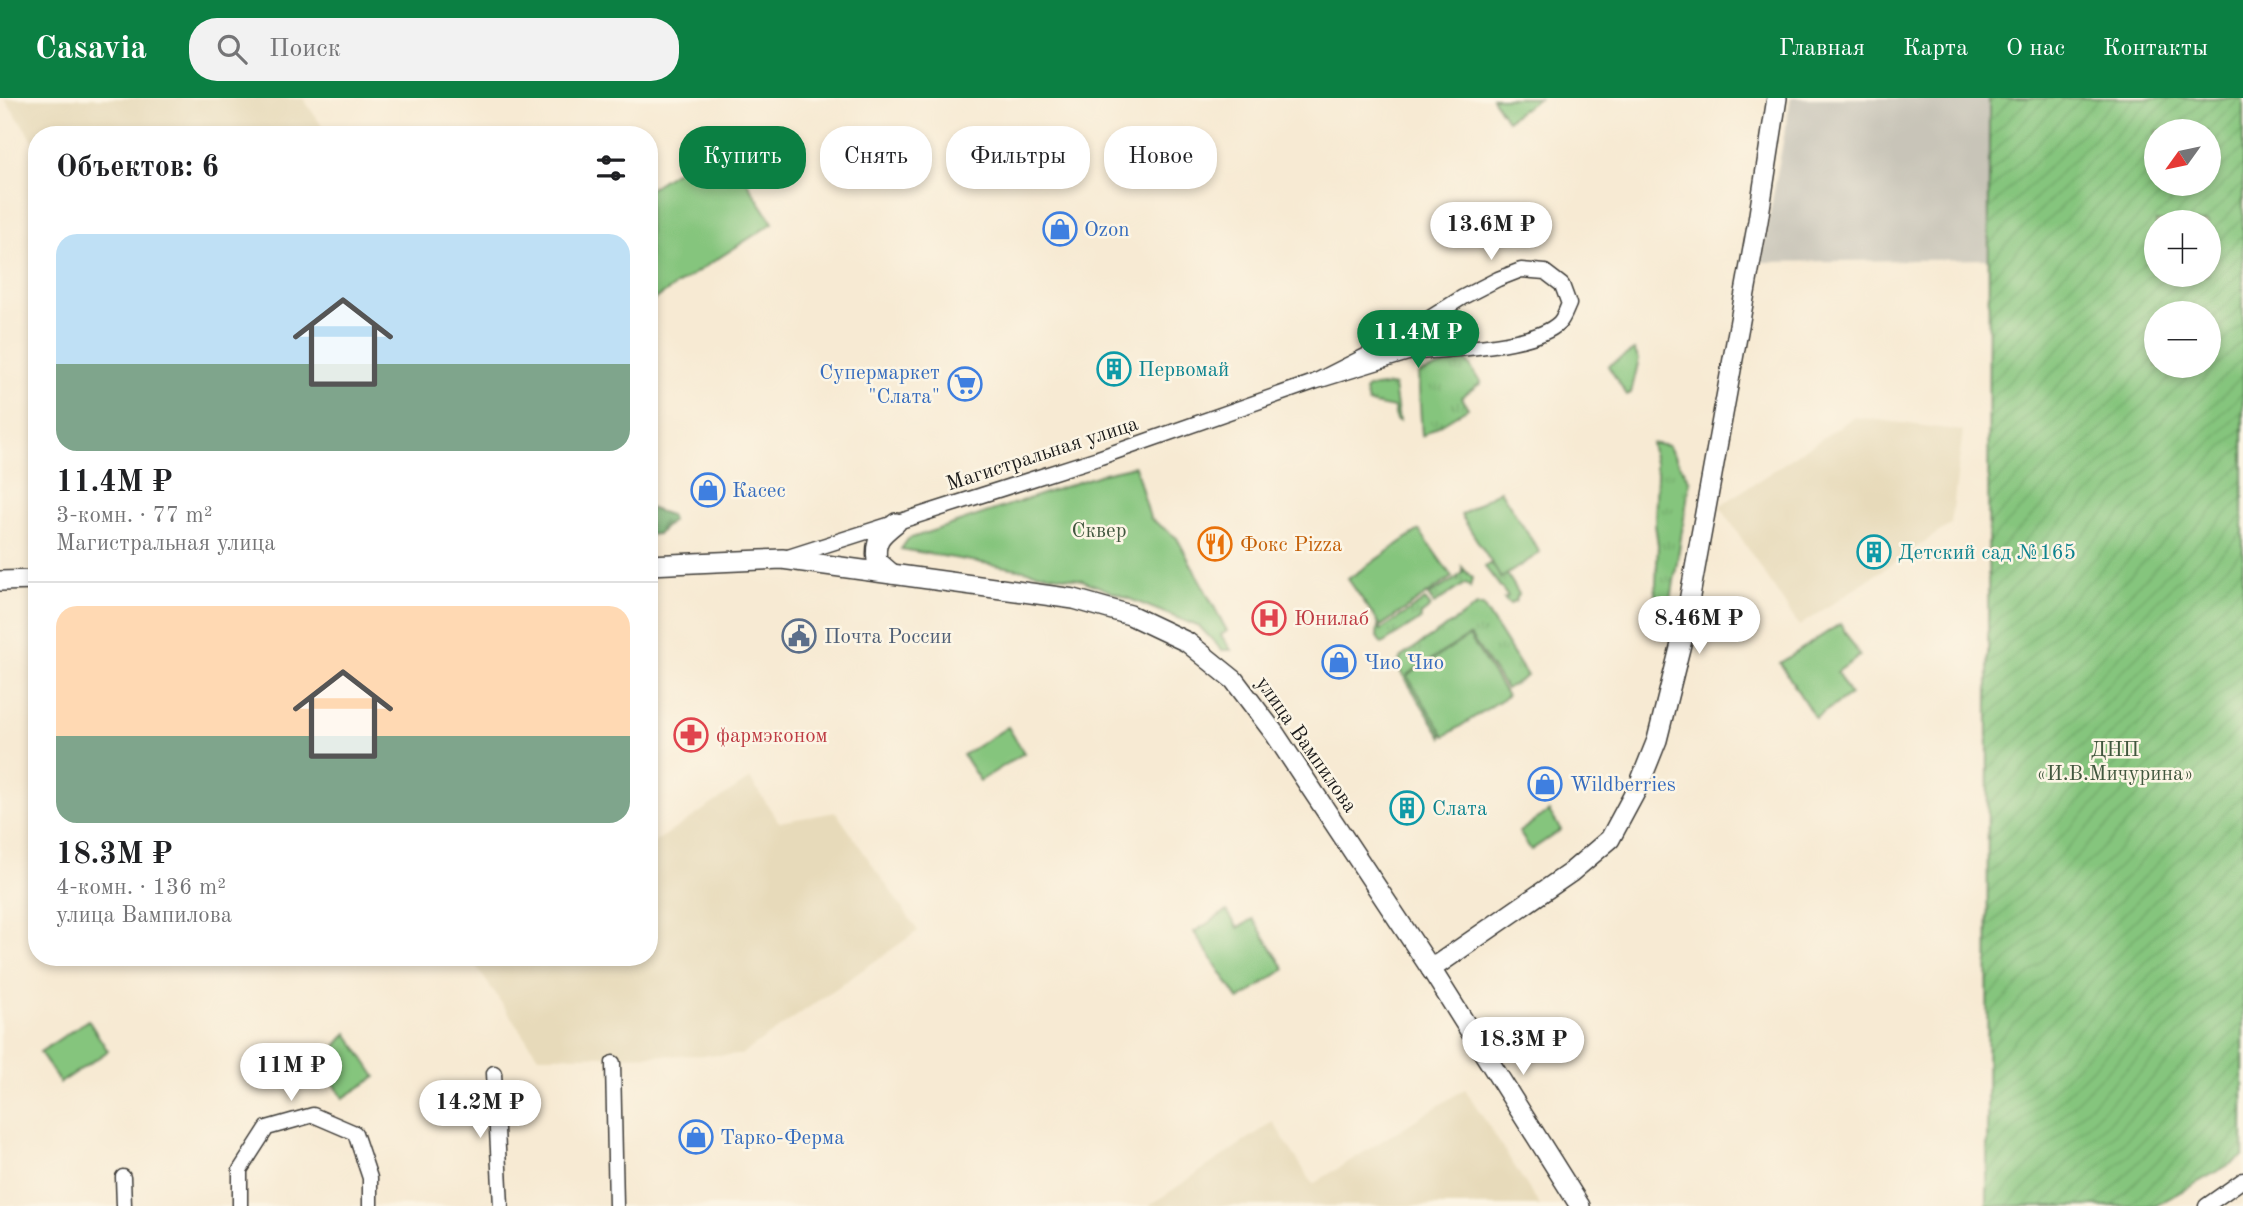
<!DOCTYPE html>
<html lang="ru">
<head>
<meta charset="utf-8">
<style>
  body { margin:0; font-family:"Old Standard TT",serif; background:#f2f2f2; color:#202124; height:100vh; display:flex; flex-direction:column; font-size:26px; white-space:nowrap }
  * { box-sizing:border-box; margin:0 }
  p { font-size:23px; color:#757577 }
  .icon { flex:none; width:38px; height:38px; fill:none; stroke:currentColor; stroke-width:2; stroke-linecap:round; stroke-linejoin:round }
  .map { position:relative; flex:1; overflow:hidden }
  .details { position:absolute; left:28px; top:28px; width:630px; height:840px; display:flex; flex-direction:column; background:#fff; border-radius:28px; box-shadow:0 4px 10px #0003 }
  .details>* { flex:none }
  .top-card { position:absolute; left:679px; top:28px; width:665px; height:63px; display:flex; gap:14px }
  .needle { width:46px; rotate:237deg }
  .tools { position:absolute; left:2144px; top:21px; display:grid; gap:14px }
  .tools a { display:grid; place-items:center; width:77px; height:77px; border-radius:50%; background:#fff; box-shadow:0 4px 10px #0003; font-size:35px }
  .price { position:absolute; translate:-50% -60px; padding:0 16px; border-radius:24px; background:#fff; color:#222; font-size:23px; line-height:46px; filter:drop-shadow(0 2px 4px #0008) }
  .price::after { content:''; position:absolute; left:50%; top:42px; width:21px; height:16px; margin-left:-10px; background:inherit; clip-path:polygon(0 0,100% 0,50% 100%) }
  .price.selected { background:#0b8043; color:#fff }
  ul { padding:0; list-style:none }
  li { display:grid; align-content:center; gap:14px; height:371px; padding:0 28px }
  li+li { border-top:2px solid #e0e0e0 }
  li span { display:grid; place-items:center; height:217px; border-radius:21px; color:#555 }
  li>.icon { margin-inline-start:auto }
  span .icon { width:126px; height:126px; fill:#fffc; stroke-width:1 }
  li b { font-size:30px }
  h2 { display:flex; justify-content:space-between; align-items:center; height:84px; padding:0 28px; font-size:30px }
  .tag { padding:0 24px; border-radius:28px; background:#fff; box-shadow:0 4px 10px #0003; font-size:24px; line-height:63px }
  .tag.selected { background:#0b8043; color:#fff }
  header { display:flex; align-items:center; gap:42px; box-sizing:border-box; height:98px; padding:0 35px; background:#0b8043; color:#fff }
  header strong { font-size:33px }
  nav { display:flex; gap:38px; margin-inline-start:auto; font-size:24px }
  .search { width:490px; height:63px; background:#f2f2f2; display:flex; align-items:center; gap:18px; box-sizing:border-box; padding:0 24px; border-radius:28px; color:#757577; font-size:26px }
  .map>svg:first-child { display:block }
  .built { fill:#e7daba }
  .industrial { fill:#c8c4b8 }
  .grass { fill:url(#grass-tufts); stroke:#50704c; stroke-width:2 }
  .forest { fill:url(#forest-firs); stroke:#446344; stroke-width:2 }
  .park { fill:#85c57d; stroke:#50704c; stroke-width:2 }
  .garden { fill:url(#garden-furrows); stroke:#50704c; stroke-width:2; fill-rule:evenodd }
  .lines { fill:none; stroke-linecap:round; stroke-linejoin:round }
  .street-casing { stroke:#3d3b37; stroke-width:17 }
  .secondary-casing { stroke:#3d3b37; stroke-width:22 }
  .street { stroke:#fff; stroke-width:14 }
  .secondary { stroke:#fff; stroke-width:19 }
  .labels { text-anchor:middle; stroke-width:5; stroke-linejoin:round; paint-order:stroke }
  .shop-label { font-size:21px; fill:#366cbe; stroke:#fcf5e5; text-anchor:start }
  .culture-label { font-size:21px; fill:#0d838f; stroke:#fcf5e5; text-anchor:start }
  .street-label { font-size:21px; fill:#1c1c1c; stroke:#fcf5e5 }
  .park-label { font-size:21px; fill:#41573e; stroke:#fcf5e5 }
  .food-label { font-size:21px; fill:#c56008; stroke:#fcf5e5; text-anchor:start }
  .health-label { font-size:21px; fill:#be3a42; stroke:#fcf5e5; text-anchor:start }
  .service-label { font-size:21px; fill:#4e5e75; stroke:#fcf5e5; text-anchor:start }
</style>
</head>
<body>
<header>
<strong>Casavia</strong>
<div class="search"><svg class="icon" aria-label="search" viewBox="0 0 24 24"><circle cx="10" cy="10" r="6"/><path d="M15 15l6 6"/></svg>Поиск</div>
<nav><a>Главная</a><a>Карта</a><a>О нас</a><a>Контакты</a></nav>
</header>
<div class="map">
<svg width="2243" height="1108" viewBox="0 0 2243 1108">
  <defs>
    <pattern id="grass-tufts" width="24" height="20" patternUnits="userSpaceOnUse" patternTransform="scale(1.75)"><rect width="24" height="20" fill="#85c57d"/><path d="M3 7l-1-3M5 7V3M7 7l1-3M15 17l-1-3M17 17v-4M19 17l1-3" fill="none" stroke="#72a96b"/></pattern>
    <pattern id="forest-firs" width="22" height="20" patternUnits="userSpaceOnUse" patternTransform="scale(1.75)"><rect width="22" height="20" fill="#6caa6c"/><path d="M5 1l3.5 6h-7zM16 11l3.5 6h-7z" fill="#588a58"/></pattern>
    <pattern id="garden-furrows" width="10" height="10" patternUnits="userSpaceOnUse" patternTransform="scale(1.75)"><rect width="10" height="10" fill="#85c57d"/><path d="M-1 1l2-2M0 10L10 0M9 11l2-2" fill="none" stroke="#72a96b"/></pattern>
  </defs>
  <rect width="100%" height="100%" fill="#fcf5e5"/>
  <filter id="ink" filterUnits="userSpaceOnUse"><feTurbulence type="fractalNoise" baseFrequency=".0143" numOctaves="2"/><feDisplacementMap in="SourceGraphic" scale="14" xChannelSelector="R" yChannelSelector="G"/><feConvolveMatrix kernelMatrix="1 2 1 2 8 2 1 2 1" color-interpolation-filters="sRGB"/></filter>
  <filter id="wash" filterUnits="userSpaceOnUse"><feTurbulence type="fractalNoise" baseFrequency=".00686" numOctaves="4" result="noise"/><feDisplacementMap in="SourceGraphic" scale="28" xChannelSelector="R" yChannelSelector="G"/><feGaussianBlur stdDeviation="1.57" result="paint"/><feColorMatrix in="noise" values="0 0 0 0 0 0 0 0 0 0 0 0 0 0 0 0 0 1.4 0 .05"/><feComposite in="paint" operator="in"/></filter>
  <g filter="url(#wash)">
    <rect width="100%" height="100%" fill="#f7ead3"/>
    <g class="built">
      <polygon points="4,0 303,0 328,37 37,37 37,48"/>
      <polygon points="1854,319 1963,333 1951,426 1799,528 1720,408"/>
      <polygon points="750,681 779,724 836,714 918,833 741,957 538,958 474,865 483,859 649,859 649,748"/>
      <polygon points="1465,991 1540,1108 1149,1108 1273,1024 1313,1086"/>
    </g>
    <polygon class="industrial" points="1791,0 1989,0 1989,161 1761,164"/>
    <g class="grass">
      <polygon points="1465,260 1481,285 1461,299 1468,310 1422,338 1418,276"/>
      <polygon points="1390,287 1394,288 1399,323 1396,322 1394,310 1368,305 1365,293 1367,290"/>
      <polygon points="1651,345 1668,348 1690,383 1668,521 1654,522 1658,447 1655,426 1657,375"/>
      <path d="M 1489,466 C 1505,466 1511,484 1519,496 L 1515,504 L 1510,506 L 1504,501 L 1508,499 L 1485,469 Z"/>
      <polygon points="1462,469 1472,480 1470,489 1466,485 1434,506 1428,498 1455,481 1458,481 1457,479 1463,475"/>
      <polygon points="1425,502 1431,509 1421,517 1421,521 1382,546 1377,539 1378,528 1381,532"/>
      <polygon points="1477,508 1483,508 1527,578 1506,591 1470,537 1408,576 1444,632 1442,639 1397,568 1401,559"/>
    </g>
    <polygon class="forest" points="649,410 670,417 672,423 658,436 649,437"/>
    <g class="park">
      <polygon points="1492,0 1539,0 1507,22"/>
      <polygon points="721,44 773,125 649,205 649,91"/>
      <polygon points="1634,252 1639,261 1631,295 1627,297 1608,268"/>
      <polygon points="1135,368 1150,420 1177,440 1227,533 1221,537 1231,552 1222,552 1200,529 1082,482 901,451 908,441 1108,374"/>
      <polygon points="1500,392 1540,455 1501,480 1461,417"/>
      <polygon points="1419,432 1452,479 1381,528 1348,481"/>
      <polygon points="1840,526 1860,558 1837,574 1850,597 1815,620 1780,565"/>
      <polygon points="1469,538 1507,598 1445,638 1407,578"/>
      <polygon points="1008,629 1024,655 980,683 963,657"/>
      <polygon points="1549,713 1561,732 1531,752 1519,734"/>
      <polygon points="1227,813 1238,830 1253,821 1285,871 1239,902 1194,834"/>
      <polygon points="88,922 108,953 60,985 40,954"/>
      <polygon points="347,935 376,979 343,1000 321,966"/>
    </g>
    <path class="garden" d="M 1989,0 L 2243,0 L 2243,1059 L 2155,1108 L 1987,1108 ZM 2156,33 L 2208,33 L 2208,86 L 2156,86 ZM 2156,124 L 2208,124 L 2208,177 L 2156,177 ZM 2156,215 L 2208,215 L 2208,268 L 2156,268 Z"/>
  </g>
  <g filter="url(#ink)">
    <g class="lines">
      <defs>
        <g id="street">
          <path d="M 788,459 L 1098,360 L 1314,284 L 1395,259 L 1408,255 C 1445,251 1533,250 1559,225 C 1564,220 1566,212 1569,206 L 1562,187 L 1545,174 L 1521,172 L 1498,181 L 1463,199 L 1387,247 L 1314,284"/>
          <polyline points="613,965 616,1108"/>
          <polyline points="494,975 501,1108"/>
          <polyline points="123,1079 124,1108"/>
          <polyline points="240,1108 240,1072 267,1030 313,1017 355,1035 370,1080 370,1108"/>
          <polyline points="2206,1108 2243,1082"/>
        </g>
        <g id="secondary">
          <polyline points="649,467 782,461 1074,501 1130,517 1187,544 1234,582 1275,636 1431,871 1580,1108"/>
          <path d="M 892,476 L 877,463 C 874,442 881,437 896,425"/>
          <polyline points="0,483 37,482"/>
          <polyline points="1431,871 1570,775 1610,741 1639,687 1657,642 1682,542 1758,123 1777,0"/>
        </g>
      </defs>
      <use href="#street" class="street-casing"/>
      <use href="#secondary" class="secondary-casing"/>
      <use href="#street" class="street"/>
      <use href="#secondary" class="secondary"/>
    </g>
  </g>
  <defs>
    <symbol id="shop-ring" viewBox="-11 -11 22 22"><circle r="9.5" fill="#fcf5e5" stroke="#3f7fe0" stroke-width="1.5"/><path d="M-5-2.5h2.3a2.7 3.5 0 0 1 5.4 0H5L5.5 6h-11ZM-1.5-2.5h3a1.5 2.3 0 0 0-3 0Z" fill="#3f7fe0"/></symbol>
    <symbol id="building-ring" viewBox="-11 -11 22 22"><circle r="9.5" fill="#fcf5e5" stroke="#0f9aa8" stroke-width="1.5"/><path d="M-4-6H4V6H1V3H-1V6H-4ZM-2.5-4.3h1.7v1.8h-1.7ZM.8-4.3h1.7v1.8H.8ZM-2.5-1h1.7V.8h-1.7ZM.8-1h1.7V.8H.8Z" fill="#0f9aa8"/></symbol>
    <symbol id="supermarket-ring" viewBox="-11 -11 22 22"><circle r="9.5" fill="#fcf5e5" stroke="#3f7fe0" stroke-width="1.5"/><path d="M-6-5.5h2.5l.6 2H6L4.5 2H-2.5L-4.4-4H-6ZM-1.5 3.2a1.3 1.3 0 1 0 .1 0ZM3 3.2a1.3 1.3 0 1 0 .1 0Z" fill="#3f7fe0"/></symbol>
    <symbol id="restaurant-ring" viewBox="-11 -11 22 22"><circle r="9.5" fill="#fcf5e5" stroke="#e8710a" stroke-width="1.5"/><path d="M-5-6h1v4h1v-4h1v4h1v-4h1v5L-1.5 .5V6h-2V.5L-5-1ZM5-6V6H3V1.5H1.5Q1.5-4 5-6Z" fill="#e8710a"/></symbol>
    <symbol id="hospital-ring" viewBox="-11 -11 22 22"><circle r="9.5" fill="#fcf5e5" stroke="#e0444e" stroke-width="1.5"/><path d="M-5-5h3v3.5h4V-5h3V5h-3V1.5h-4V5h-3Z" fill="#e0444e"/></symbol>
    <symbol id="civic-ring" viewBox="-11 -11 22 22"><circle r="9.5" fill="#fcf5e5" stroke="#5c6f8a" stroke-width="1.5"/><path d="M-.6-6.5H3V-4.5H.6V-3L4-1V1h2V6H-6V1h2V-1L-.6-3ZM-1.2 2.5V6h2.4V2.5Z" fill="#5c6f8a"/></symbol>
    <symbol id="pharmacy-ring" viewBox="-11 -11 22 22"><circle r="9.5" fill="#fcf5e5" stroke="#e0444e" stroke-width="1.5"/><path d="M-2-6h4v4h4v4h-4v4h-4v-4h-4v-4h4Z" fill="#e0444e"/></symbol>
  </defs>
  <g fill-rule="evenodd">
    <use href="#shop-ring" x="1041" y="112" width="38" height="38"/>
    <use href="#building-ring" x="1095" y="252" width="38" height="38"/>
    <use href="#supermarket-ring" x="946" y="267" width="38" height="38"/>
    <use href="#shop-ring" x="689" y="373" width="38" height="38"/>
    <use href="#restaurant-ring" x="1196" y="427" width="38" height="38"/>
    <use href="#building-ring" x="1855" y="435" width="38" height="38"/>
    <use href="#hospital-ring" x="1250" y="501" width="38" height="38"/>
    <use href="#civic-ring" x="780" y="519" width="38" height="38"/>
    <use href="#shop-ring" x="1320" y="545" width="38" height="38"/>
    <use href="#pharmacy-ring" x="672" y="618" width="38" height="38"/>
    <use href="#shop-ring" x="1526" y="667" width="38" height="38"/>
    <use href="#building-ring" x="1388" y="691" width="38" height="38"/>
    <use href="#shop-ring" x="677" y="1020" width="38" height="38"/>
  </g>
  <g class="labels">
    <g class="shop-label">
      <text x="1084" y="138">Ozon</text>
      <text x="940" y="281" text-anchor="end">Супермаркет<tspan x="940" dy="24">"Слата"</tspan></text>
      <text x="732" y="399">Касес</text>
      <text x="1364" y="571">Чио Чио</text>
      <text x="1570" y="693">Wildberries</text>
      <text x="720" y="1046">Тарко-Ферма</text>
    </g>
    <g class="culture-label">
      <text x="1138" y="278">Первомай</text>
      <text x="1898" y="461">Детский сад №165</text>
      <text x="1432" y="717">Слата</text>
    </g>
    <g class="street-label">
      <text transform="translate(1042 355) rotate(-18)" y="7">Магистральная улица</text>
      <text transform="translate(1307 646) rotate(55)" y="7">улица Вампилова</text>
    </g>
    <g class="park-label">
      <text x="1099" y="439">Сквер</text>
      <text x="2115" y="658">ДНП<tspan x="2115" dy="24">«И.В.Мичурина»</tspan></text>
    </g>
    <g class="food-label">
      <text x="1240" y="453">Фокс Pizza</text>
    </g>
    <g class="health-label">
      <text x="1294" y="527">Юнилаб</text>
      <text x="716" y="644">фармэконом</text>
    </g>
    <g class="service-label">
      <text x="824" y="545">Почта России</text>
    </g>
  </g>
</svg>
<div class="tools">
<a><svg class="needle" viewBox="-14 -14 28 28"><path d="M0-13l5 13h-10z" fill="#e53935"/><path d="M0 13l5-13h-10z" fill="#757577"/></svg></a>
<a>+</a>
<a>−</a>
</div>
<b class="price" style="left:1491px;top:164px">13.6M ₽</b>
<b class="price selected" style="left:1418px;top:272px">11.4M ₽</b>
<b class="price" style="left:1699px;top:558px">8.46M ₽</b>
<b class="price" style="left:1523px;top:979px">18.3M ₽</b>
<b class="price" style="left:291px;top:1005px">11M ₽</b>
<b class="price" style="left:480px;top:1042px">14.2M ₽</b>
<div class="top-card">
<a class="tag selected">Купить</a>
<a class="tag">Снять</a>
<a class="tag">Фильтры</a>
<a class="tag">Новое</a>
</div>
<section class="details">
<h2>Объектов: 6<svg class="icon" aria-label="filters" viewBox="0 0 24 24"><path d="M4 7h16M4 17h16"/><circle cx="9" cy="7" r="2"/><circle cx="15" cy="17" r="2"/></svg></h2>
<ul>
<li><span style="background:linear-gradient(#bfe0f5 60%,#7fa58c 0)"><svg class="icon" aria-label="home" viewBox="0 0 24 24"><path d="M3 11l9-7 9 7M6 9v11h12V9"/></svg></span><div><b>11.4M ₽</b><p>3-комн. · 77 m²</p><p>Магистральная улица</p></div></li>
<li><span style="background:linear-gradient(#ffd9b3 60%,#7fa58c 0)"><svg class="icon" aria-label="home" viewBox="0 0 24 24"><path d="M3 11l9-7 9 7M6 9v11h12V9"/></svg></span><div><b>18.3M ₽</b><p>4-комн. · 136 m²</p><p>улица Вампилова</p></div></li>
</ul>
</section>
</div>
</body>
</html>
